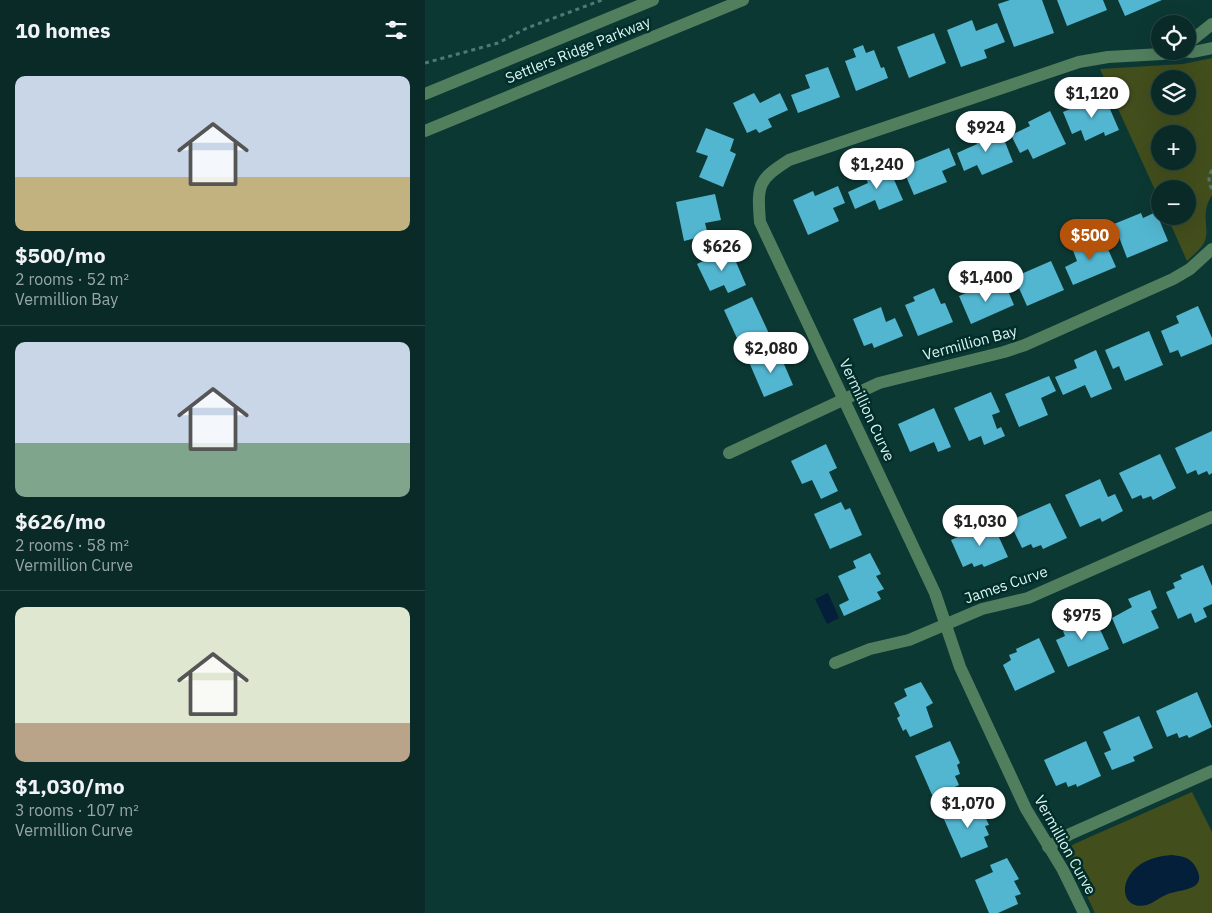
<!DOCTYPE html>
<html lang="en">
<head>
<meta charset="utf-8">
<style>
  body { margin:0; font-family:"IBM Plex Sans",sans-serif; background:#173633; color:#f1f3f6; height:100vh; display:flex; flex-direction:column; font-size:19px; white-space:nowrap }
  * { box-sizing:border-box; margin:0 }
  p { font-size:16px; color:#99a7a7 }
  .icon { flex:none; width:28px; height:28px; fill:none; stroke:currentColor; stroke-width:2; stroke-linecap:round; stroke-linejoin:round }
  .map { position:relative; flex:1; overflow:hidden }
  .sheet { display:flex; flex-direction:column; background:#092a27; width:425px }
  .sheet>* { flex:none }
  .fabs { position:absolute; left:726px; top:15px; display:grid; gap:10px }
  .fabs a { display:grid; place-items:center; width:45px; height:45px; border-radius:50%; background:#092a27; box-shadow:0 5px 20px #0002,0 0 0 1px #294644; font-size:25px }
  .price { position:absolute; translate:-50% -42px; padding:0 11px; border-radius:18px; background:#fff; color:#222; font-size:16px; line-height:32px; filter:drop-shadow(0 1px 2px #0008) }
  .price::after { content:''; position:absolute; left:50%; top:30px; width:15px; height:11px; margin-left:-8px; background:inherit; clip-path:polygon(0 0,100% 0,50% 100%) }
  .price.selected { background:#b45309; color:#fff }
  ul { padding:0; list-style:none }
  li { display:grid; align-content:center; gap:10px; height:265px; padding:0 15px }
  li+li { border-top:1px solid #294644 }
  li span { display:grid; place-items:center; height:155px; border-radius:10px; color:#555 }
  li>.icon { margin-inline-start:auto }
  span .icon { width:90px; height:90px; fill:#fffc; stroke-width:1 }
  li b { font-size:21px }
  h2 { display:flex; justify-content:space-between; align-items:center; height:60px; padding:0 15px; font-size:21px }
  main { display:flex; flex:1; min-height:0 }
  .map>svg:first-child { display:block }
  .green { fill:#434e1d; fill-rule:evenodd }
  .water { fill:#041f39 }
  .building { fill:#53b6d1 }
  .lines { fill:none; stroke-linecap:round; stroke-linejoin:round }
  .path { stroke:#537874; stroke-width:3; stroke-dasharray:4 4; stroke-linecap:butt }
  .minor { stroke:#517f5e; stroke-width:12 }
  .labels { text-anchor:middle; stroke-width:5; stroke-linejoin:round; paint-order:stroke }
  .street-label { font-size:15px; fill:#ddf4f0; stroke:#002e2a }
</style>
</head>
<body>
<main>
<section class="sheet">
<h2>10 homes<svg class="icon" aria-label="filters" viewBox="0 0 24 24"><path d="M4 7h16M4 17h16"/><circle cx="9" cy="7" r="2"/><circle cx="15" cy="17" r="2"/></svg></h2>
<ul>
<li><span style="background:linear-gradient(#c9d6e8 65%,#c2b280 0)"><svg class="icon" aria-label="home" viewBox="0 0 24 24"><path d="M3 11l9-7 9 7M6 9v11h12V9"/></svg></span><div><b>$500/mo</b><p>2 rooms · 52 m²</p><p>Vermillion Bay</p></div></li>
<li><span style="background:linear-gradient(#c9d6e8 65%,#7fa58c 0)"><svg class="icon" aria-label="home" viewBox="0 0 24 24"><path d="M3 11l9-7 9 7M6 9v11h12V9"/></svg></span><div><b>$626/mo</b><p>2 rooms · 58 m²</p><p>Vermillion Curve</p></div></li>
<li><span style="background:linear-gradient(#dfe7d0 75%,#b9a48a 0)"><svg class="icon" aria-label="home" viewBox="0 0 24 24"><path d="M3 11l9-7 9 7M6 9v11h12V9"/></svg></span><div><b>$1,030/mo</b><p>3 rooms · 107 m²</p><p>Vermillion Curve</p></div></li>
</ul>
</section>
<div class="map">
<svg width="787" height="913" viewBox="0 0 787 913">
  <rect width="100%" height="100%" fill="#0c3834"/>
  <g class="green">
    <path d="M 787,58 L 787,195 C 774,215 786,228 779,243 C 775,250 768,255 762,261 L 742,216 L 762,216 L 762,189 L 735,189 L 735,201 L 675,69 L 758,64 ZM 735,79 L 762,79 L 762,106 L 735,106 ZM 735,134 L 762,134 L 762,161 L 735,161 Z"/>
    <path d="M 767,792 L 787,832 L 787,913 L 670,913 L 645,860 C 642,853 643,848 649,844 Z"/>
  </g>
  <g class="water">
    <polygon points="403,593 414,618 402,624 390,599"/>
    <path d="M 747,855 C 756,856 765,857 770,866 C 785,891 756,889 743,894 C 735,897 730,902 722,905 C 689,913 690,858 747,855 Z"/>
  </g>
  <g class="building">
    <polygon points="585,0 617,0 629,33 589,47 573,4"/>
    <polygon points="632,0 678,0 682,10 642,26"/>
    <polygon points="693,0 737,0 700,16"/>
    <polygon points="547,20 551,31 572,23 580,42 559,50 562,58 536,67 522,30"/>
    <polygon points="509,33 521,63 484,78 472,47"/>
    <polygon points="438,45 441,53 449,50 456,68 459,67 463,78 431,91 420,61 431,57 428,49"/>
    <polygon points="403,67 415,97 373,113 366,95 385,88 380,75"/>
    <polygon points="329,93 335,103 355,93 363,110 343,119 347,127 334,133 331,129 322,133 308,103"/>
    <polygon points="679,95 694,130 680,136 679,132 660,141 656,130 647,134 638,112"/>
    <polygon points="625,111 641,144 608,159 603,149 595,153 586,135 605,126 603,122"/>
    <polygon points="281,128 309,139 305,151 311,154 298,187 274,177 283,156 271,152"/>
    <polygon points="566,129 568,136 576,132 588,162 557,175 552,165 539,171 532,153 552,144 549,137"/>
    <polygon points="524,148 531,165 517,171 522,182 489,195 477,167"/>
    <polygon points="463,166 478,200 454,210 450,200 430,209 423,192 443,183 440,176"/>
    <polygon points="413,186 420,203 408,208 414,221 383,235 368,200 388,191 390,196"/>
    <polygon points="290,194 296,220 280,223 283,235 259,241 251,202"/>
    <polygon points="731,212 743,241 702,258 689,224 716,213 718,218"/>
    <polygon points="678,238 691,267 648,285 640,267 652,261 647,248 666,240 667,242"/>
    <polygon points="305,248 321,285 303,293 299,285 285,291 272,264"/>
    <polygon points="626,261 639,290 602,306 589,277"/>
    <polygon points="580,284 589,305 546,324 534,296 557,286 560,293"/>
    <polygon points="509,288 516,304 520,303 528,322 493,336 480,305 490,301 488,297"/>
    <polygon points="327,297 347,340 325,350 322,344 316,347 299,310"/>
    <polygon points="773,306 787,338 787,344 756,357 753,350 745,353 736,331 754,323 751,316"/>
    <polygon points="456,307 461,322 470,318 478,336 449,348 447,343 439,346 428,319"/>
    <polygon points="724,331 738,365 700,381 694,366 688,369 680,350"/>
    <polygon points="353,350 368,385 339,397 324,362"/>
    <polygon points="671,350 687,389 666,398 660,385 638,395 630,377 652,368 649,360"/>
    <polygon points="624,376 631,391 616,398 623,415 594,427 580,394"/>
    <polygon points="566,392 575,412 567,415 572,429 576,427 580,436 559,445 556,436 544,441 529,408"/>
    <polygon points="509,408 526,447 513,452 509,442 485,452 473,424"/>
    <polygon points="787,431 787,473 784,475 782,471 773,475 771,470 762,474 750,448"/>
    <polygon points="401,444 412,468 404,472 413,491 396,499 387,480 377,484 366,461"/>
    <polygon points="735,454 751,488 728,500 726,496 718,499 716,495 707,499 694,473"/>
    <polygon points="675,479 683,497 690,494 698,511 677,522 675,518 655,527 640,495"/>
    <polygon points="416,502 420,510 425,508 437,535 405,549 389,514"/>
    <polygon points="625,503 642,538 618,549 616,545 608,548 606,544 597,548 584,521"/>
    <polygon points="567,522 583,557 559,567 557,564 549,567 547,563 538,567 526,540"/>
    <polygon points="445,553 456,574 451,576 459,589 452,592 456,599 419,616 414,605 424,600 413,576 431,568 428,561"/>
    <polygon points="778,565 787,586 787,604 778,608 782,617 770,623 766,613 753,619 741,592 750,588 748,583 757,579 755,575"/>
    <polygon points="725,590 732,608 726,611 734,628 698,644 687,618 707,607 703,599"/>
    <polygon points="668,614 684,649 643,667 631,640 640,636 638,631 646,628 644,625"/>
    <polygon points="614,638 630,672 590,691 578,665 586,660 584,655 592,652 591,649"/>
    <polygon points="496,682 508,703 501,707 508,727 485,737 481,729 478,731 472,718 475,716 469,703 482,696 479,689"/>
    <polygon points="772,692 787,727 764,738 762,735 754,738 752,733 742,737 731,711"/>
    <polygon points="714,716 728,748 708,757 710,761 687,770 679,753 686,750 678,732"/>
    <polygon points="525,741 535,763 532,765 535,774 530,776 534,785 508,797 490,756"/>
    <polygon points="661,741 676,776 652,787 651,784 643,787 641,782 631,786 619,760"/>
    <polygon points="553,802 564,825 560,826 564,835 559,837 563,847 536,858 518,817"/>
    <polygon points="582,858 594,879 589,881 596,894 590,896 593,904 573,913 564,913 550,880 568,872 565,865"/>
  </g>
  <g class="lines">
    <g class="path">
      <polyline points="0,63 73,43 102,28 177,0"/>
      <path d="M 787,170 C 783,177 783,182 787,189"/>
    </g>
    <g class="minor">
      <polyline points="762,44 787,24"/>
      <polyline points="0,94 228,0"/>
      <polyline points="0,131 318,0"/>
      <polyline points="304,453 454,383 579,352 600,345 748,279 765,269 787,249"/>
      <polyline points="410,663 445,649 484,640 557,609 603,598 787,517"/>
      <polyline points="623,847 645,834 787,771"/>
      <path d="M 659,913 L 638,870 L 601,809 L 535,667 L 510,593 L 335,222 C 332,184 333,180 364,160 L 654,62 L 683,57 L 737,54 L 753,51 L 768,52 L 787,48"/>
    </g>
  </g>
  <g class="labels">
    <g class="street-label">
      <text transform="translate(153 50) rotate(-22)" y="5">Settlers Ridge Parkway</text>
      <text transform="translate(545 343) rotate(-15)" y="5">Vermillion Bay</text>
      <text transform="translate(442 410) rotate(65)" y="5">Vermillion Curve</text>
      <text transform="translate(581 585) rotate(-19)" y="5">James Curve</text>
      <text transform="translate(640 845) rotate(61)" y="5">Vermillion Curve</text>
    </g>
  </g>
</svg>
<div class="fabs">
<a><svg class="icon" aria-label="locate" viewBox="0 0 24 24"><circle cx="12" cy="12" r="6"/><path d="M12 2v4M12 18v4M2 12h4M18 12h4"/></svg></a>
<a><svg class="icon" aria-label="layers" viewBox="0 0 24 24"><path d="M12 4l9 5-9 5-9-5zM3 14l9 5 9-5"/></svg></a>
<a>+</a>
<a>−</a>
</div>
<b class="price" style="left:667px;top:119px">$1,120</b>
<b class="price" style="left:561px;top:153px">$924</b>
<b class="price" style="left:452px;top:190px">$1,240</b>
<b class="price selected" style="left:665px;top:261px">$500</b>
<b class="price" style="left:297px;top:272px">$626</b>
<b class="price" style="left:561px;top:303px">$1,400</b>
<b class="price" style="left:346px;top:374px">$2,080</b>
<b class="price" style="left:555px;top:547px">$1,030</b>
<b class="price" style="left:657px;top:641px">$975</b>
<b class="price" style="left:543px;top:829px">$1,070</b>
</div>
</main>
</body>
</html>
